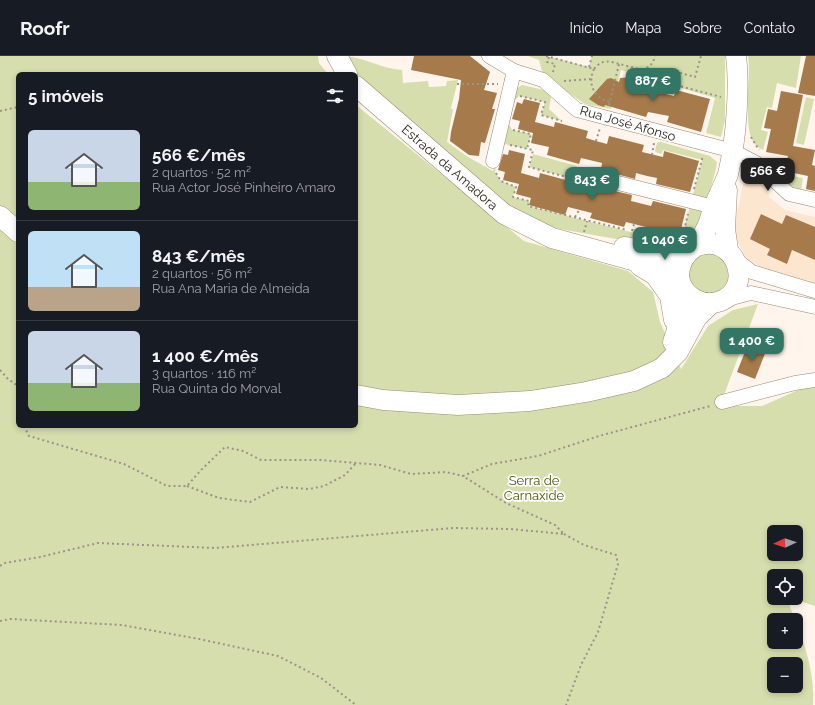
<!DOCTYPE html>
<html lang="pt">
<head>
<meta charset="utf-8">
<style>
  body { margin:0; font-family:Raleway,sans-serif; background:#242831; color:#f1f3f6; height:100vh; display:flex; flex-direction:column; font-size:15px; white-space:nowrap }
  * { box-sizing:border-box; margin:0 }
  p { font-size:13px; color:#9ea1a6 }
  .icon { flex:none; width:22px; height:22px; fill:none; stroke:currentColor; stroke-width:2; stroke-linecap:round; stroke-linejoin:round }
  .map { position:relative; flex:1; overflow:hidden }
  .drawer { position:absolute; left:16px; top:16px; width:342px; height:356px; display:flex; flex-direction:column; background:#171b24; border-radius:6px; box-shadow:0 2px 6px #0003 }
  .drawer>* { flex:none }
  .needle { width:26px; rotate:267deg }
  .buttons { position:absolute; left:767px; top:469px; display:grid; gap:8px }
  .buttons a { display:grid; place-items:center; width:36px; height:36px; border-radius:6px; background:#171b24; box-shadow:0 2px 6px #0003; font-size:20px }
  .price { position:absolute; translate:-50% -34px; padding:0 9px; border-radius:8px; background:#337666; color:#fff; font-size:13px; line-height:26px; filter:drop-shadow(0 1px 2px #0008) }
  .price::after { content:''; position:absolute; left:50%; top:24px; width:12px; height:9px; margin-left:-6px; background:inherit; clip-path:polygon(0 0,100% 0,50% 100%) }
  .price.current { background:#222; color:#fff }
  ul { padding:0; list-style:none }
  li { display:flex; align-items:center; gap:12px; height:100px; padding:0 12px }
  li+li { border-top:1px solid #363941 }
  li span { display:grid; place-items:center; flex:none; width:112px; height:80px; border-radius:6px; color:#555 }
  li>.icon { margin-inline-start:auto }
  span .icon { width:48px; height:48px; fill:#fffc; stroke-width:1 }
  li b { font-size:17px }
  h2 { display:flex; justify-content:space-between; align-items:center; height:48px; padding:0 12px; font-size:17px }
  header { display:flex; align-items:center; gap:24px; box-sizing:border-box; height:56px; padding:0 20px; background:#171b24; border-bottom:1px solid #363941 }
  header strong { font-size:19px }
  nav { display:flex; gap:22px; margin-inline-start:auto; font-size:14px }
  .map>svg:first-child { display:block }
  .built { fill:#fde6cf }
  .green { fill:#d7dead; fill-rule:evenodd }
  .building { fill:#a67a4a }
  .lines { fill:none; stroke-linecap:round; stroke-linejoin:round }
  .street-casing { stroke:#9d8873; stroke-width:15 }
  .secondary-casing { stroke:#9d8873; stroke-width:21 }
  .path { stroke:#9b928a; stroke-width:2; stroke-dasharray:2 3; stroke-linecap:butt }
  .street { stroke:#fff; stroke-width:14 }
  .secondary { stroke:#fff; stroke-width:20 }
  .labels { text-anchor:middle; stroke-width:3.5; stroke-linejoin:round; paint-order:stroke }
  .street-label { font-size:13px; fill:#2b231b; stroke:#fff }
  .park-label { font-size:13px; fill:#50570d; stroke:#fff }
</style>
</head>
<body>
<header>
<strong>Roofr</strong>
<nav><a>Início</a><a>Mapa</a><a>Sobre</a><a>Contato</a></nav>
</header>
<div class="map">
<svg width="815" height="649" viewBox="0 0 815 649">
  <rect width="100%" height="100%" fill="#fff5ec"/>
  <polygon class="built" points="754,119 768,129 769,141 785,154 815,161 815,228 766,214 746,202 733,177 744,123"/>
  <g class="green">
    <path d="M 0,0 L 318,0 L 319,7 L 328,18 L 18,18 L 18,370 L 356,370 L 356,49 L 524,185 L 628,215 L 653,236 L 660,266 L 681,313 L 708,270 L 733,254 L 758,248 L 724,339 L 724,350 L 762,350 L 803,332 L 815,330 L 815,550 L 791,542 L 796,542 L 796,520 L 774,520 L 774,542 L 787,542 L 795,564 L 774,564 L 774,586 L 796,586 L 796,565 C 806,593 815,619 813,649 L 0,649 ZM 774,476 L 796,476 L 796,498 L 774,498 ZM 774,608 L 796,608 L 796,630 L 774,630 Z"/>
    <path d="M 342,0 C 362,0 382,13 402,14 L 403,27 L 428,25 L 429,31 L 446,30 L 447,25 L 458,24 L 451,52 L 449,52 L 453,53 L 447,86 L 468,101 L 493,115 L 516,33 L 522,29 L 544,34 L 551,41 L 549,53 L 562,65 L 541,59 L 545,46 L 519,40 L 515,44 L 509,68 L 512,74 L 531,78 L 527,93 L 505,88 L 501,91 L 495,116 L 501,125 L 516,131 L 513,141 L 529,145 L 528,150 L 674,187 L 681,185 L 702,104 L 663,94 L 661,98 L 655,96 L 656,90 L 658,86 L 661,86 L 710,100 L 717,106 L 716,113 L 704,156 L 695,177 L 688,185 L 676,190 L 627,185 L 560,173 L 538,167 L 511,154 L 361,24 Z"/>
    <polygon points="528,0 546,0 589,11 592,0 725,0 725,64 721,81 706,77 715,42 621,14 611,53 585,48 543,19 539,4"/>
    <path d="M 748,0 L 801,0 L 796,32 L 777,27 L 772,52 L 767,51 L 761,74 L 768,76 L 763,94 C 758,92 753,87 751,81 C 745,65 749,27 749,9 Z"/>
    <polygon points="806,41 814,43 804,89 796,87"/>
    <polygon points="533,98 577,110 574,123 529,111"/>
    <polygon points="786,119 803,122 801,134 793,131 784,124"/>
    <path d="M 708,197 L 722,201 L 731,213 L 726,234 L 705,241 L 690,228 C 689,224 688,218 688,214 C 689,205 700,199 708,197 Z"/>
  </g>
  <g class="building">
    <polygon points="414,0 470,0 490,16 484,34 497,37 492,53 495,53 485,87 481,86 479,100 469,99 450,85 451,76 459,43 461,24 411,14"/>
    <polygon points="806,0 815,0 815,40 798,37"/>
    <polygon points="631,21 655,28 653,35 674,40 676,34 710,43 701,76 667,66 669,60 648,56 646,61 605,49 604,51 598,49 589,43 607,23 611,22 619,26 620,22"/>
    <polygon points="781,35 803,39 793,90 815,94 812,109 815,110 815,135 806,133 808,120 784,115 788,100 766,96 771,73 764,72 768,53 777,55"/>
    <polygon points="524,43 540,47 535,66 554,71 555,66 588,75 586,82 596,85 607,88 609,80 644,89 642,96 663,101 664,95 699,105 690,136 656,128 657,122 647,120 636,117 635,123 601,114 602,107 581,102 579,108 547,99 549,91 531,87 533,77 518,73 520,65 512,63 517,46 522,48"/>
    <polygon points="509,94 525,98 521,117 539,122 540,117 573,126 572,131 597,137 598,131 632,139 631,145 651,150 653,145 686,153 678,186 645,177 646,171 626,166 624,171 590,162 592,157 568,151 565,159 529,149 531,142 516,138 519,128 503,124 505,116 498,114 503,98 508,99"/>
    <polygon points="761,158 782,168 786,159 815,171 815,204 792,194 787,208 767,199 770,193 750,183"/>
    <polygon points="748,288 766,295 755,323 737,316"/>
  </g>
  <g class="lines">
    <defs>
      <g id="street">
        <polyline points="489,0 514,15 543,24 577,54 733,95 756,107 789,138 815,144"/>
        <polyline points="493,105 514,15"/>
        <polyline points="586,119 714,151"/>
        <polyline points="735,203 752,216 815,235"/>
        <polyline points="724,244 751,237 815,251"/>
        <polyline points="722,346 795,327 815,324"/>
      </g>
      <g id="secondary">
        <polyline points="337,0 347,18"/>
        <polyline points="356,30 504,158 552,182 665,213 679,221"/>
        <polyline points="727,134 725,173 728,194"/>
        <polyline points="0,160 18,176"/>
        <polyline points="624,191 686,199"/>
        <path d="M 695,191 C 698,190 702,188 706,188 C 737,185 752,230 723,244 C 705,253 681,241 679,220 C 679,213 682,203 687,198 C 689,195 693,193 696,190 C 699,184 704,178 707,171 C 710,165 711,158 714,151 C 718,140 724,129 728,118 C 736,86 740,32 736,0"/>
        <polyline points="640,210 655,219 670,240 674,264"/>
        <polyline points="673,286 681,262 683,232"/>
        <polyline points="356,339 383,344 458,349 530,345 586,336 634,325 662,312 678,296 697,261 712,247"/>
      </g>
    </defs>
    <use href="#street" class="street-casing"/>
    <use href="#secondary" class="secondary-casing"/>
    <g class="path">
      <path d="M 546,0 L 594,13 C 599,7 604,4 612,6 L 674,22 L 672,28 L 721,41"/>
      <polyline points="549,1 547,6 555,8 553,16"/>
      <polyline points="589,11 592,0"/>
      <path d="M 594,13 C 587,28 594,42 610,46"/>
      <path d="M 642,14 C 650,11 653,8 655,0"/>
      <polyline points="564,25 591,23"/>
      <polyline points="457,28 498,28"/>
      <polyline points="665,38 670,14 695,21 701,0"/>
      <polyline points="520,40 545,46 541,59 562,65"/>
      <polyline points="609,49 619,8"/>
      <polyline points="0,55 18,51"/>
      <polyline points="513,74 531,78 527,93"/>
      <polyline points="751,81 759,94"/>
      <polyline points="596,85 600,72"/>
      <polyline points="510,89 533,94 529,111 574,123"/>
      <polyline points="652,99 654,87"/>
      <polyline points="496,117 501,125 516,131 513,141 529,145 528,150 627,174"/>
      <polyline points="694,133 703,100"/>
      <polyline points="575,161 579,154"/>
      <polyline points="632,175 634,168"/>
      <polyline points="584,176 587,165"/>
      <polyline points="683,179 688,158"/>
      <polyline points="0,314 8,323 18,330"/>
      <polyline points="24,370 29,380 124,408 167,430 187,430 200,415 225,391 243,395 261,404 320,404 380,409 411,418 446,416 463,420"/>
      <polyline points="187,430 219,442 250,446 280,431 309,433 324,430 345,419 356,407"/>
      <polyline points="564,478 584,489 616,499 618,508 598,576 581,609 566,649"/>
      <polyline points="0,510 5,507 40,501 98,487 215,492 453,472 510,473 564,478 555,469 506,447 463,420 492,408 538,400 599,380 710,350"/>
      <polyline points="0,565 10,563 122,569 199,583 278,600 321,622 356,649"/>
    </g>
    <use href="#street" class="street"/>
    <use href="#secondary" class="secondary"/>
  </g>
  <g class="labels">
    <g class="street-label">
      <text transform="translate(628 67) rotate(16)" y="5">Rua José Afonso</text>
      <text transform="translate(450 111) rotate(41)" y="5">Estrada da Amadora</text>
    </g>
    <g class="park-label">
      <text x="534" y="429">Serra de<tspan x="534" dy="15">Carnaxide</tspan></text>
    </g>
  </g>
</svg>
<div class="buttons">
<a><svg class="needle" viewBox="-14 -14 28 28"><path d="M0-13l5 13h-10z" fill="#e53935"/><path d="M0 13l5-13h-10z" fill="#9ea1a6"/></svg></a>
<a><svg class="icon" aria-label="locate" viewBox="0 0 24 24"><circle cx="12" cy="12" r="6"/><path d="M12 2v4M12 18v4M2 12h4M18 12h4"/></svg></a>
<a>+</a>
<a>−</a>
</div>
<b class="price" style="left:653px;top:46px">887 €</b>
<b class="price current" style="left:768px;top:136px">566 €</b>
<b class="price" style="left:592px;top:145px">843 €</b>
<b class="price" style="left:665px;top:205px">1 040 €</b>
<b class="price" style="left:752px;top:306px">1 400 €</b>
<section class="drawer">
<h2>5 imóveis<svg class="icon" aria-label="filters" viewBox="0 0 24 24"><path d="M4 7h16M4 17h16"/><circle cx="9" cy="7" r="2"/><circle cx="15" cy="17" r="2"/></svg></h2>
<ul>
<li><span style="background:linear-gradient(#c9d6e8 65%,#8fb573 0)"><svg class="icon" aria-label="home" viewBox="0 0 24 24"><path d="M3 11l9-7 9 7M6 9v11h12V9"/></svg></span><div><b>566 €/mês</b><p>2 quartos · 52 m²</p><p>Rua Actor José Pinheiro Amaro</p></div></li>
<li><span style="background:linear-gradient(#bfe0f5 70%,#b9a48a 0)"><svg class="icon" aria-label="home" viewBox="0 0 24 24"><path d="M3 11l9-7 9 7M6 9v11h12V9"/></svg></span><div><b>843 €/mês</b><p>2 quartos · 56 m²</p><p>Rua Ana Maria de Almeida</p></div></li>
<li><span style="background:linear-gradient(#c9d6e8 65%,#8fb573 0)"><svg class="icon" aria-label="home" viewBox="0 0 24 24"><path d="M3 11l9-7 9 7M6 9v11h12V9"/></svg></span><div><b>1 400 €/mês</b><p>3 quartos · 116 m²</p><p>Rua Quinta do Morval</p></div></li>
</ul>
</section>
</div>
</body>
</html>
